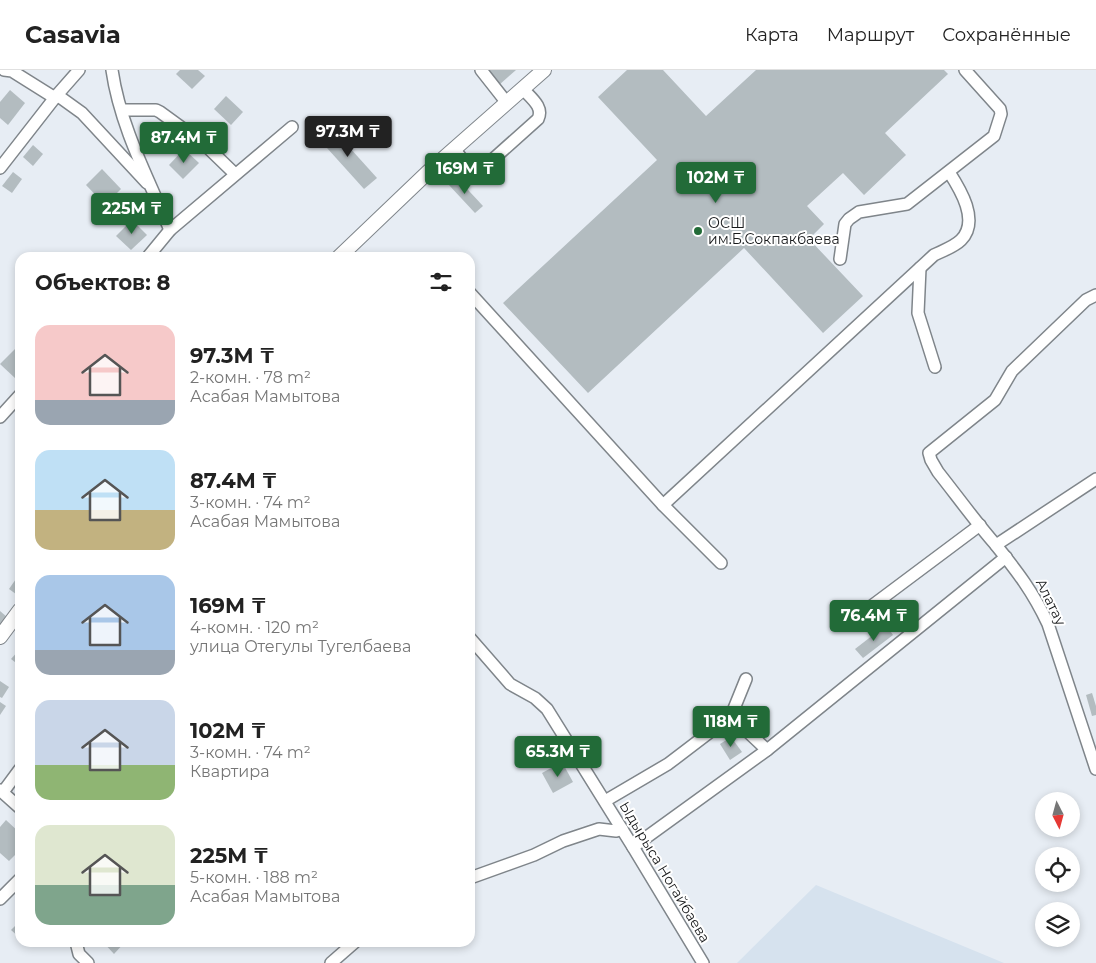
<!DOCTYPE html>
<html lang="ru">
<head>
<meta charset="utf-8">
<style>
  body { margin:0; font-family:Montserrat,sans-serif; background:#f6f6f6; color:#222; height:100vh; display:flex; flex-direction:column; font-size:19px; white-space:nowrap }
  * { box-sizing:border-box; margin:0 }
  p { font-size:16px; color:#767676 }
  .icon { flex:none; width:28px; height:28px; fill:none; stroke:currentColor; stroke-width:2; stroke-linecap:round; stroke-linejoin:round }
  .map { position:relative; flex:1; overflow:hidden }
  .side { position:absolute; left:15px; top:182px; width:460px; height:695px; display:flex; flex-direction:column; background:#fff; border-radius:15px; box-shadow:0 2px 8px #0003 }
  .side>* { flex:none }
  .needle { width:32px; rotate:174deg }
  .buttons { position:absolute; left:1035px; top:722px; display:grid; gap:10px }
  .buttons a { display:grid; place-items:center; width:45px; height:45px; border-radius:50%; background:#fff; box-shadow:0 2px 8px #0003; font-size:25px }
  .price { position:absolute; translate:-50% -42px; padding:0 11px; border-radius:5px; background:#226b38; color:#fff; font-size:16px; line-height:32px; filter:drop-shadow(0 1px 2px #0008) }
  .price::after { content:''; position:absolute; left:50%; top:30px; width:15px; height:11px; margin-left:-8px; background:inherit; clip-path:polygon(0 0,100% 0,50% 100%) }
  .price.current { background:#222; color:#fff }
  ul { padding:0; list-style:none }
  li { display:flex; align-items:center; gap:15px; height:125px; padding:0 20px }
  li span { display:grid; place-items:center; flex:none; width:140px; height:100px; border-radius:15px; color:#555 }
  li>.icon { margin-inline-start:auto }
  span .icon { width:60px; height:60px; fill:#fffc; stroke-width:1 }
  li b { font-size:21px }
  h2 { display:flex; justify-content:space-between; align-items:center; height:60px; padding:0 20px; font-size:21px }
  header { display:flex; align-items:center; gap:30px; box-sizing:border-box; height:70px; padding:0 25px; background:#fff; border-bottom:1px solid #e0e0e0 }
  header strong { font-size:24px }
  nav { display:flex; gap:28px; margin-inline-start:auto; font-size:18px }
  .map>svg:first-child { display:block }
  .built { fill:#d6e2ee }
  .building { fill:#b3bcc0 }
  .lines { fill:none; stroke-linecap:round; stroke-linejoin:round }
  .minor-casing { stroke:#7f858a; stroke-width:14 }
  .major-casing { stroke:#7f858a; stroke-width:16 }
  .minor { stroke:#fff; stroke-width:11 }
  .major { stroke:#fff; stroke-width:14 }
  .poi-dot { fill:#226b38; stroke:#fff; stroke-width:2 }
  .labels { text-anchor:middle; stroke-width:4; stroke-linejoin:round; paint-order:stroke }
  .poi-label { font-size:14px; fill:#17191b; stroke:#fff; text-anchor:start }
  .street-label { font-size:14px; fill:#17191b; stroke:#fff }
</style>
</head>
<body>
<header>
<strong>Casavia</strong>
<nav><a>Карта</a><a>Маршрут</a><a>Сохранённые</a></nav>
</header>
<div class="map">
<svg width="1096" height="893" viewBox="0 0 1096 893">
  <rect width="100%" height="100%" fill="#e7edf4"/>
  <polygon class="built" points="816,815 1004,893 737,893"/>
  <g class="building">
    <polygon points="180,0 198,0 205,6 192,19 176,4"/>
    <polygon points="485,0 516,0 499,15"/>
    <polygon points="627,0 663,0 706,46 756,0 944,0 948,4 885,63 906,85 864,125 843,103 807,136 824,154 809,169 863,226 823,263 744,178 588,323 503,233 657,90 598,27"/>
    <polygon points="10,20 25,33 8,55 0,48 0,32"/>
    <polygon points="226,26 243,42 231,55 214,39"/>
    <polygon points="331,57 377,108 364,119 318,68"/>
    <polygon points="33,75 43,84 33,96 23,87"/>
    <polygon points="184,79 199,93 183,109 169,95"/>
    <polygon points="102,99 121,119 105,135 86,115"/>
    <polygon points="13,102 22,109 12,123 2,116"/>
    <polygon points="456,107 483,136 475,143 448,114"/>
    <polygon points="132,150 147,165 131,180 116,166"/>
    <polygon points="16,278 20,282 20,305 16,309 0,294"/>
    <polygon points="18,506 20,508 20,527 9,519"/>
    <polygon points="0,541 7,547 0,555"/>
    <polygon points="886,555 893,565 863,588 855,579"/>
    <polygon points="19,580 20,581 20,596 11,589"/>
    <polygon points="0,611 9,617 2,628 0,627"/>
    <polygon points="1092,623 1096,636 1096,645 1092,646 1086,625"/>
    <polygon points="0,632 6,636 0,645"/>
    <polygon points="731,667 742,682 730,690 720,674"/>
    <polygon points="562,692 573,712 553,723 542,703"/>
    <polygon points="6,750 20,763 20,780 9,791 0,783 0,757"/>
    <polygon points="20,851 20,868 11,860"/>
    <polygon points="103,872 125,872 114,884"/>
  </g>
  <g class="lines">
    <defs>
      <g id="minor">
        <polyline points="4,0 12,1 55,28"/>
        <path d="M 112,0 C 120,56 148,108 170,160"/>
        <polyline points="481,0 507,33"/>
        <polyline points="57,25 82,43 147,113"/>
        <polyline points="122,40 156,40 160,42 204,74 235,104"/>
        <path d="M 454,79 C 462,88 470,103 482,99 L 538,49 C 544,37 531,28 523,19"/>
        <polyline points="0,98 57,25 79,0"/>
        <polyline points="147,188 170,160 292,57"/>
        <polyline points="840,189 845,154 849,149 859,142 907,134 994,66 1001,44 1000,39 965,0"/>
        <polyline points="920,198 918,243 935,297"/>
        <polyline points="470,223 663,435 721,493"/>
        <path d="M 1096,225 L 1086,230 L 1012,301 L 995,330 L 929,383 L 931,390 L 938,402 C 957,426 975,451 995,474 C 1017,501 1033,522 1048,554 L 1096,699"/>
        <polyline points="0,347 20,325"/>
        <path d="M 663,435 L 934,185 C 942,181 954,177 961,170 C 980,151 960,119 949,102"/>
        <polyline points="996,475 1096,409"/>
        <polyline points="869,538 980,455"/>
        <polyline points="470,568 510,614 535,628 547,639 633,777 703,893"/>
        <polyline points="731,646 767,680"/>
        <polyline points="0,720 20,738"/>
        <polyline points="3,722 20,699"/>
        <polyline points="605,731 668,694 731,646 746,609"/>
        <polyline points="633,777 767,680 1006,487"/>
        <polyline points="470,808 534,785 563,771 599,759 616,761 622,759"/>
        <polyline points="0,829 20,809"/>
        <polyline points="76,872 79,884 88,893"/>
        <polyline points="331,893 355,872"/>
      </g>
      <g id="major">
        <polyline points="338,188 427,103 544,0"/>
        <polyline points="0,567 20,540"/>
      </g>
    </defs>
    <use href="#minor" class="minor-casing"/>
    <use href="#major" class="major-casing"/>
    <use href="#minor" class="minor"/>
    <use href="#major" class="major"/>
  </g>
  <circle class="poi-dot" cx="698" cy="161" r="5"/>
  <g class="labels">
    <g class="poi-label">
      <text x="708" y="158">ОСШ<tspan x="708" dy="16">им.Б.Сокпакбаева</tspan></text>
    </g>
    <g class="street-label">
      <text transform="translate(1051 532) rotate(64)" y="5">Алатау</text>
      <text transform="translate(665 802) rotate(59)" y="5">Ыдырыса Ногайбаева</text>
    </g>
  </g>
</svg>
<div class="buttons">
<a><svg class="needle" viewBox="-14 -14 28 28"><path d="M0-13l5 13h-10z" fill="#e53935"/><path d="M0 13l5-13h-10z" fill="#767676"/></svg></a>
<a><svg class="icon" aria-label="locate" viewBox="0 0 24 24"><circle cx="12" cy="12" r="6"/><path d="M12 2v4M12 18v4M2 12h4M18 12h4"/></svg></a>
<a><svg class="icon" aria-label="layers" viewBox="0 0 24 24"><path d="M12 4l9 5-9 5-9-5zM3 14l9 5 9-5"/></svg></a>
</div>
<b class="price current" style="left:348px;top:88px">97.3M ₸</b>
<b class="price" style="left:184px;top:94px">87.4M ₸</b>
<b class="price" style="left:465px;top:125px">169M ₸</b>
<b class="price" style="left:716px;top:134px">102M ₸</b>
<b class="price" style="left:132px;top:165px">225M ₸</b>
<b class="price" style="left:874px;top:572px">76.4M ₸</b>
<b class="price" style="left:731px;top:678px">118M ₸</b>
<b class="price" style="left:558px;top:708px">65.3M ₸</b>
<section class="side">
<h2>Объектов: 8<svg class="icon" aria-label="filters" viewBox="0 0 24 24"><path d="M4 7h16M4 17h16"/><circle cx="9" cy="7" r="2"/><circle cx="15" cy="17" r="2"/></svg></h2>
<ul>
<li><span style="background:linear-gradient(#f6c9c9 75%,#9aa5b1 0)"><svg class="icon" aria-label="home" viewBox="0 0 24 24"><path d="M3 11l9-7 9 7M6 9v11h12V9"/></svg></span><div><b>97.3M ₸</b><p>2-комн. · 78 m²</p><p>Асабая Мамытова</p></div></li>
<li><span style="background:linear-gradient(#bfe0f5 60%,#c2b280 0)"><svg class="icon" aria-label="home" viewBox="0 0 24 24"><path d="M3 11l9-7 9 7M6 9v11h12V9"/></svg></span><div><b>87.4M ₸</b><p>3-комн. · 74 m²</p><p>Асабая Мамытова</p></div></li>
<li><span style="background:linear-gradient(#a9c7e8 75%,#9aa5b1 0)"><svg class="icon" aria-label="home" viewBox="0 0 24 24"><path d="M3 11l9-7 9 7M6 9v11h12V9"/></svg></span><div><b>169M ₸</b><p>4-комн. · 120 m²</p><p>улица Отегулы Тугелбаева</p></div></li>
<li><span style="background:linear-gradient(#c9d6e8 65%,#8fb573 0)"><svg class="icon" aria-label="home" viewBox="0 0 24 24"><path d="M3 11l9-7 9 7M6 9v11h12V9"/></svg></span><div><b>102M ₸</b><p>3-комн. · 74 m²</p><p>Квартира</p></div></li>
<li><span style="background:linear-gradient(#dfe7d0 60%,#7fa58c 0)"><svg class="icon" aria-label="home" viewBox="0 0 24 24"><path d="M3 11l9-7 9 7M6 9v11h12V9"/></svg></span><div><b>225M ₸</b><p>5-комн. · 188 m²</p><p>Асабая Мамытова</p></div></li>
</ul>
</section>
</div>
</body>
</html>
